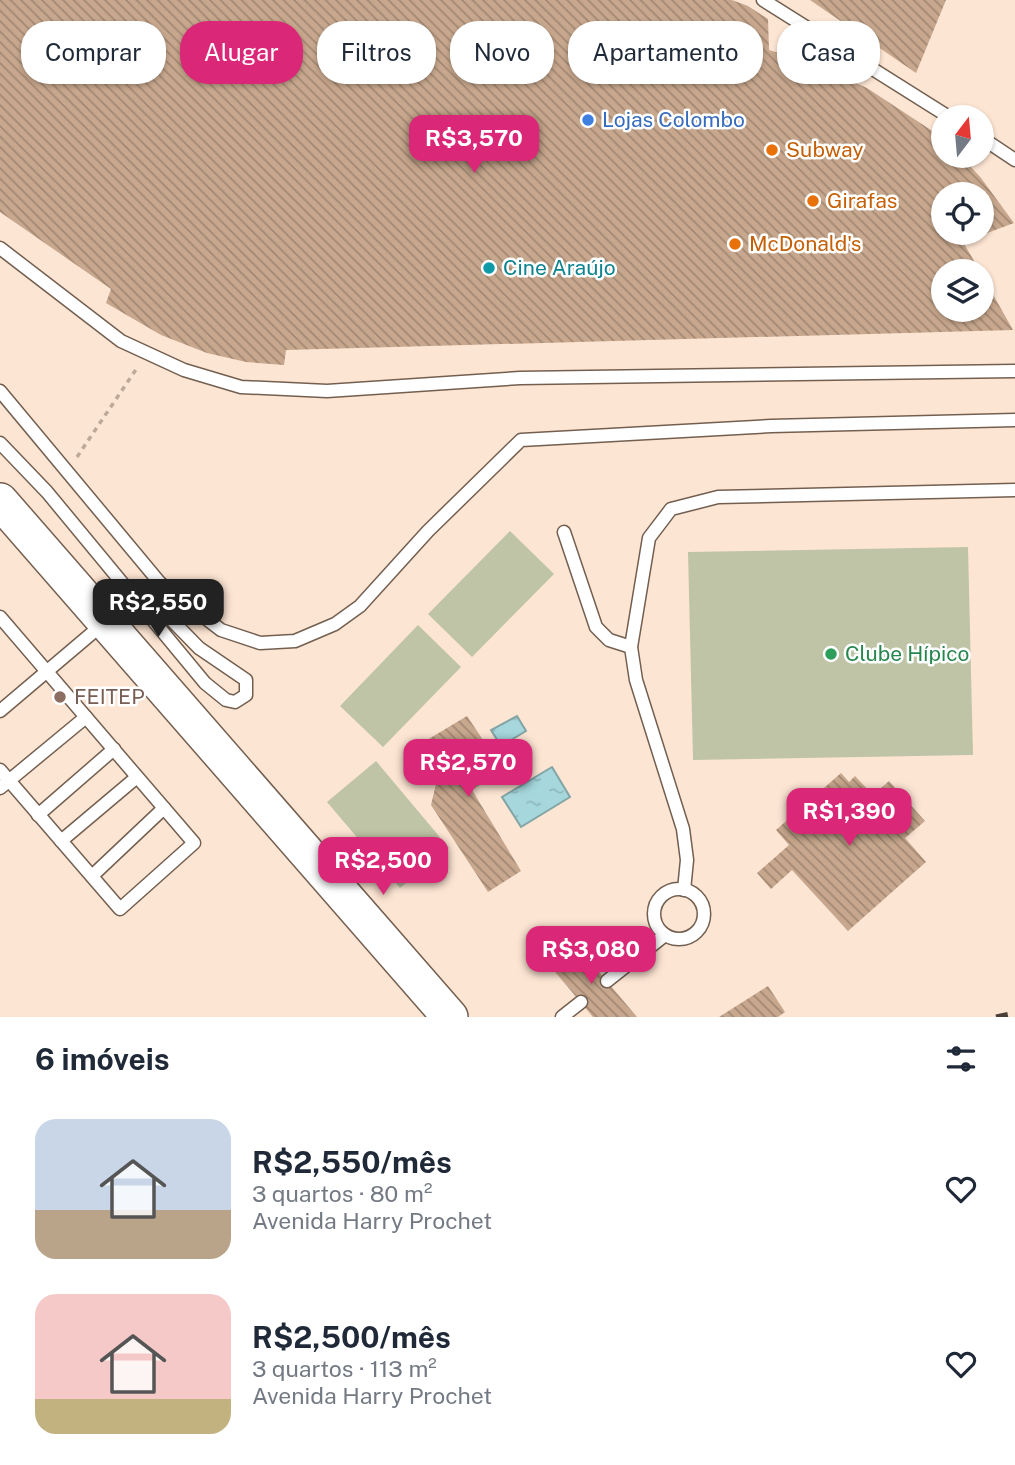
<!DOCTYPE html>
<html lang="pt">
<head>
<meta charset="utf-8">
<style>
  body { margin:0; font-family:"Public Sans",sans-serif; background:#f6f6f7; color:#1f2937; height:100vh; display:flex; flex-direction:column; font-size:26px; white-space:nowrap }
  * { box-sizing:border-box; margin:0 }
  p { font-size:23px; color:#747a83 }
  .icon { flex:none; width:38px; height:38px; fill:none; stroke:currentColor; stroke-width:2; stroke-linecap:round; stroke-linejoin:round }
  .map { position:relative; height:1017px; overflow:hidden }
  .drawer { display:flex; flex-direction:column; background:#fff; flex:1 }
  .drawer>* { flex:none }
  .guide { position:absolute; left:21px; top:21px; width:973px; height:63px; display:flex; gap:14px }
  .needle { width:46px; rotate:16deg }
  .buttons { position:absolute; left:931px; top:105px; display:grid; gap:14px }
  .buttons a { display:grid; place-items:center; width:63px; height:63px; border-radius:50%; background:#fff; box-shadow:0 2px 5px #0004; font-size:35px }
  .price { position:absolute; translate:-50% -60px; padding:0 16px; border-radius:14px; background:#db2777; color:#fff; font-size:23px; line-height:46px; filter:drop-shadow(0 2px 4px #0008) }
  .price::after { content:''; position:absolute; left:50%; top:42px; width:21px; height:16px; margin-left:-10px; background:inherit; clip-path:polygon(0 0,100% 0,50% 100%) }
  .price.active { background:#222; color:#fff }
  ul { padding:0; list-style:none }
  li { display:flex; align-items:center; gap:21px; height:175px; padding:0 35px }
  li span { display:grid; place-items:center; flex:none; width:196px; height:140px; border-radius:21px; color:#555 }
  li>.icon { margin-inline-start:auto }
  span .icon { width:84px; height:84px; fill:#fffc; stroke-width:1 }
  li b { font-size:30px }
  h2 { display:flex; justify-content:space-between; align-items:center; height:84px; padding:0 35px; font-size:30px }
  .tag { padding:0 24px; border-radius:28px; background:#fff; box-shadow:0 2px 5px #0004; font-size:24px; line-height:63px }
  .tag.active { background:#db2777; color:#fff }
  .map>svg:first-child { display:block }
  .garden { fill:#bfc4a6 }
  .water { fill:url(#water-ripples); stroke:#83a4a5; stroke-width:2 }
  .building { fill:url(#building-back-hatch); fill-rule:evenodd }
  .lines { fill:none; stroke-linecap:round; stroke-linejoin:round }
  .lane-casing { stroke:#735f50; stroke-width:15 }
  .secondary-casing { stroke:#735f50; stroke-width:38 }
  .path { stroke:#bca99a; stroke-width:3.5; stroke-dasharray:5 5; stroke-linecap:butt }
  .lane { stroke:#fff; stroke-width:12 }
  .secondary { stroke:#fff; stroke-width:35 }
  .rail { stroke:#4b4038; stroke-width:5; stroke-dasharray:12 12; stroke-linecap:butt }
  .shop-dot { fill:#3f7fe0; stroke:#fff; stroke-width:2.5 }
  .food-dot { fill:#e8710a; stroke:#fff; stroke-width:2.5 }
  .culture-dot { fill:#0f9aa8; stroke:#fff; stroke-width:2.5 }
  .leisure-dot { fill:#2e9e5b; stroke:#fff; stroke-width:2.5 }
  .education-dot { fill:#8d6e63; stroke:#fff; stroke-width:2.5 }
  .labels { text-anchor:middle; stroke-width:5; stroke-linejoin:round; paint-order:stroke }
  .shop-label { font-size:21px; fill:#366cbe; stroke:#fff; text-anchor:start }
  .food-label { font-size:21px; fill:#c56008; stroke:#fff; text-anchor:start }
  .culture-label { font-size:21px; fill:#0d838f; stroke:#fff; text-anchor:start }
  .leisure-label { font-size:21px; fill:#27864d; stroke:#fff; text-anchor:start }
  .education-label { font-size:21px; fill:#785e54; stroke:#fff; text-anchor:start }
</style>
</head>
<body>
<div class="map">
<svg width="1015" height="1017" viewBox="0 0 1015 1017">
  <defs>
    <pattern id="water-ripples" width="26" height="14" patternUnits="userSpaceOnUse" patternTransform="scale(1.75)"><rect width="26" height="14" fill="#a5d7dc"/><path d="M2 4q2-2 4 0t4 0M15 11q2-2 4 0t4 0" fill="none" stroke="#8fb9bd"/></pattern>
    <pattern id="building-back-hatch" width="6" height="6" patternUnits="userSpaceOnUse" patternTransform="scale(1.75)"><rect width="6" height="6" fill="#c7a78d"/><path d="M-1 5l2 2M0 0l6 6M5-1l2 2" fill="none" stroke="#a28873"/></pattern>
  </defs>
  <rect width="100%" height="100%" fill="#fde5d3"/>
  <g class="garden">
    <polygon points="510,531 554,574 472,657 428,614"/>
    <polygon points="968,547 973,755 693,760 688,552"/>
    <polygon points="418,625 461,667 383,747 340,706"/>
    <polygon points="376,761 449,848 400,888 327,802"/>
  </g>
  <g class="water">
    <polygon points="517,716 526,731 501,746 491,730"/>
    <polygon points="552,767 570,797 521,827 502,797"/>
  </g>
  <g class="building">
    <path d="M 0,0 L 732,0 L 748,6 L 768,19 L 769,50 L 817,65 L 867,88 L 943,138 L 943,156 L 961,156 L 981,178 L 1014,223 L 963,242 L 980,271 L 943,271 L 943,310 L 982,310 L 982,275 L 1013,330 L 286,350 L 284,365 L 246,362 L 207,353 L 161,335 L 106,303 L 111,289 L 0,212 ZM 943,194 L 982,194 L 982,233 L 943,233 Z"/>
    <polygon points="810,0 946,0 916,73"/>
    <polygon points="467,716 503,770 472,790 521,871 488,892 431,805 436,784 417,746"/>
    <polygon points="841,773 849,782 855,776 873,795 889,781 925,821 905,838 926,862 848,931 792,870 771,889 757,873 789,845 776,830"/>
    <polygon points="577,946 637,1017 593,1017 551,967"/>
    <polygon points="768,986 785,1012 778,1017 719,1017"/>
  </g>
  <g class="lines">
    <defs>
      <g id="lane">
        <polyline points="763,0 949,117"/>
        <polyline points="982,138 1015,160"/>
        <polyline points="0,248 121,341 184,370 241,387 327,391 520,378 1015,371"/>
        <polyline points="0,391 160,583 221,630 260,643 295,641 335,624 360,606 428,531 521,440 771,426 1015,420"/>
        <polyline points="0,443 47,492 205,683 226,700 235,702 246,695 246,680 199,648 158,606 160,583"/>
        <polyline points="564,532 596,627 609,640 631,647"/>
        <polyline points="0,617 194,843 120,909 0,770"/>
        <polyline points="0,711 104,623"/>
        <polyline points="0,788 86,717"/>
        <polyline points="38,815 114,749"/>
        <polyline points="61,841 137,777"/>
        <polyline points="92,876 164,808"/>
        <circle cx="679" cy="914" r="25"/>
        <polyline points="684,890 687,860 683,829 636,680 631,647 649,538 671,509 718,497 1015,490"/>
        <polyline points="607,981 665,935"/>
        <polyline points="562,1017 581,1002"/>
      </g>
      <polyline id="secondary" points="0,501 450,1017"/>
    </defs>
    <use href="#lane" class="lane-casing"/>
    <use href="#secondary" class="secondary-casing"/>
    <polyline class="path" points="77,457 137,368"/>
    <use href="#lane" class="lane"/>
    <use href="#secondary" class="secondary"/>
    <polyline class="rail" points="996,1017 1015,1013"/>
  </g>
  <circle class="shop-dot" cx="588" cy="120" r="7"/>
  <g class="food-dot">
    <circle cx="772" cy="150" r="7"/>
    <circle cx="813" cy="201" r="7"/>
    <circle cx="735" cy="244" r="7"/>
  </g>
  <circle class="culture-dot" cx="489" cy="268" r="7"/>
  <circle class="leisure-dot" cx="831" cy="654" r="7"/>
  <circle class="education-dot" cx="60" cy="697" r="7"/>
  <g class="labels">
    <g class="shop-label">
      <text x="602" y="127">Lojas Colombo</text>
    </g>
    <g class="food-label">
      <text x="786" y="157">Subway</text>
      <text x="827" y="208">Girafas</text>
      <text x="749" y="251">McDonald's</text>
    </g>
    <g class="culture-label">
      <text x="503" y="275">Cine Araújo</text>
    </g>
    <g class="leisure-label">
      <text x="845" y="661">Clube Hípico</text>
    </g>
    <g class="education-label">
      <text x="74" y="704">FEITEP</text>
    </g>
  </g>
</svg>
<div class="buttons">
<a><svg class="needle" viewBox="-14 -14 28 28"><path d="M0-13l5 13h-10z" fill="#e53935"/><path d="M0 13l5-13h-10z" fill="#747a83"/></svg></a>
<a><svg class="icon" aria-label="locate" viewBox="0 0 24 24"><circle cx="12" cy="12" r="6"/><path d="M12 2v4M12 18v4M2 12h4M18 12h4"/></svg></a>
<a><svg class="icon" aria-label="layers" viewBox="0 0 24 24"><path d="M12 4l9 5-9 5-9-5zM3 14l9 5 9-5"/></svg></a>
</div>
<b class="price" style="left:474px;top:175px">R$3,570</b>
<b class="price active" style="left:158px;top:639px">R$2,550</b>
<b class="price" style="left:468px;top:799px">R$2,570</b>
<b class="price" style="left:849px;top:848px">R$1,390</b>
<b class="price" style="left:383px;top:897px">R$2,500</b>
<b class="price" style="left:591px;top:986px">R$3,080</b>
<div class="guide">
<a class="tag">Comprar</a>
<a class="tag active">Alugar</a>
<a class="tag">Filtros</a>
<a class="tag">Novo</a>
<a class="tag">Apartamento</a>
<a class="tag">Casa</a>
</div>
</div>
<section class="drawer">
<h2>6 imóveis<svg class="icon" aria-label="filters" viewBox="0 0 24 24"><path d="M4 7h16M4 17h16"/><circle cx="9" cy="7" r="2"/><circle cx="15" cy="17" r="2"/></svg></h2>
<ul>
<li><span style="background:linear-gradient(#c9d6e8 65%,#b9a48a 0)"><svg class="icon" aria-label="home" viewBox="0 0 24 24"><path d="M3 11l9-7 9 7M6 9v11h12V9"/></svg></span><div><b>R$2,550/mês</b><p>3 quartos · 80 m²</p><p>Avenida Harry Prochet</p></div><svg class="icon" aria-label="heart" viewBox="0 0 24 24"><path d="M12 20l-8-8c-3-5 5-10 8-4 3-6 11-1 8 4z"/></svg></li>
<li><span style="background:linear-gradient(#f6c9c9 75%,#c2b280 0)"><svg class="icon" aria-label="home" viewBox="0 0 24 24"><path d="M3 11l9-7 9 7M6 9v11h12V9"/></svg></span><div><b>R$2,500/mês</b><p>3 quartos · 113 m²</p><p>Avenida Harry Prochet</p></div><svg class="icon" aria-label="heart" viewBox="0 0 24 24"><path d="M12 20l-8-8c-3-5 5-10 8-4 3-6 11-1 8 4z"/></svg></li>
</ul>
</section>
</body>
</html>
